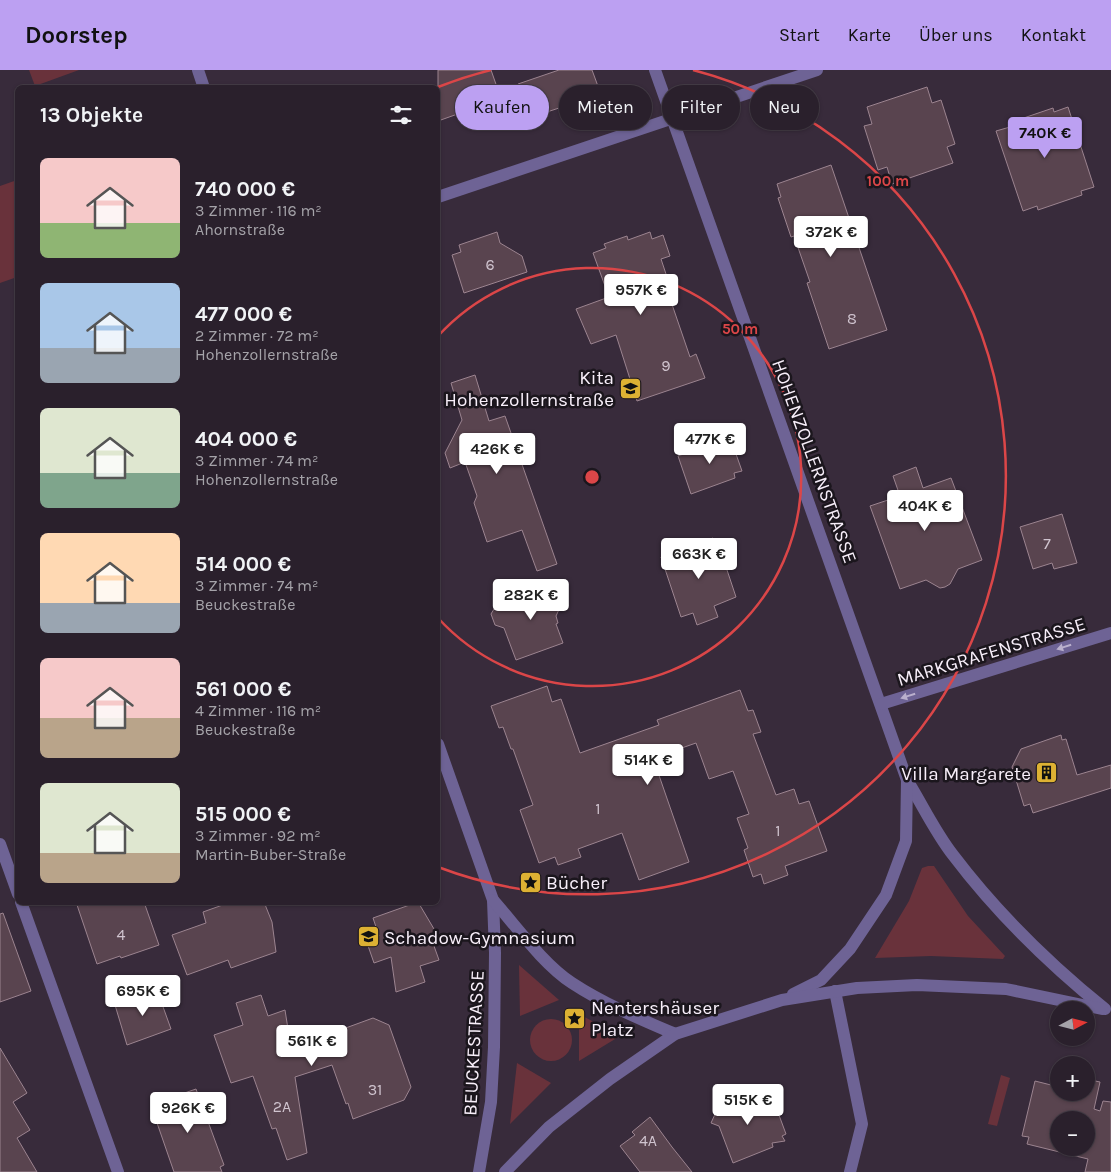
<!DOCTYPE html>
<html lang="de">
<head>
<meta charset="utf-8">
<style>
  body { margin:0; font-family:Karla,sans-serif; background:#362d38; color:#f1f3f6; height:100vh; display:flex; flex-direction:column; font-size:19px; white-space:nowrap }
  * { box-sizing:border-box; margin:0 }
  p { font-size:16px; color:#a5a3a9 }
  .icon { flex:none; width:28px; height:28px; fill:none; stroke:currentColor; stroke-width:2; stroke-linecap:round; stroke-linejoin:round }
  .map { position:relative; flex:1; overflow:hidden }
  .drawer { position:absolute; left:15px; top:15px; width:425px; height:820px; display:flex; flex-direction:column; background:#2a202c; border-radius:8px; box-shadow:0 1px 4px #0004,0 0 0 1px #463e48 }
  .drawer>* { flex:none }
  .hud { position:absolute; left:455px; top:15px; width:475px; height:45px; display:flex; gap:10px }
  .needle { width:32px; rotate:83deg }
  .buttons { position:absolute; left:1050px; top:931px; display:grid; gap:10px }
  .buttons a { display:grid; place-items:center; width:45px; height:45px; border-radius:50%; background:#2a202c; box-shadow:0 1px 4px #0004,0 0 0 1px #463e48; font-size:25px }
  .price { position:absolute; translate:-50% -42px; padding:0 11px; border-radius:5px; background:#fff; color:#222; font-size:16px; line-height:32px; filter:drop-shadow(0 1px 2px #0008) }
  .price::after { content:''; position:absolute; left:50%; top:30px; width:15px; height:11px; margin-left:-8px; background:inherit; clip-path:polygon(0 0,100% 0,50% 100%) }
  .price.active { background:#bca0f2; color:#111 }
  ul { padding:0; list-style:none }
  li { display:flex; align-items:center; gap:15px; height:125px; padding:0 25px }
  li span { display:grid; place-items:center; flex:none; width:140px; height:100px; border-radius:8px; color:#555 }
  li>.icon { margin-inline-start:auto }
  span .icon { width:60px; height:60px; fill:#fffc; stroke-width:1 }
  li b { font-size:21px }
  h2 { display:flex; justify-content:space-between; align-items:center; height:60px; padding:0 25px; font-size:21px }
  .chip { padding:0 18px; border-radius:22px; background:#2a202c; box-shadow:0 1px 4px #0004,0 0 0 1px #463e48; font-size:18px; line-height:45px }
  .chip.active { background:#bca0f2; color:#111 }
  header { display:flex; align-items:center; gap:30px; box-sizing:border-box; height:70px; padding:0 25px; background:#bca0f2; color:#111 }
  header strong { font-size:24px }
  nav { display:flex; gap:28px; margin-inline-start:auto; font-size:18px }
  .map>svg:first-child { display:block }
  .green { fill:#69323b }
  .building { fill:#59444f; stroke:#9c8490; fill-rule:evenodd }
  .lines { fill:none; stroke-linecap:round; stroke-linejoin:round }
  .service { stroke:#6e6395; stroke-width:12 }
  .minor { stroke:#6e6395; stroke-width:12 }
  .oneway { fill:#bab0cd }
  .ring { fill:none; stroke:#db4648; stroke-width:2.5 }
  .labels { text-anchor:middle; stroke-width:5; stroke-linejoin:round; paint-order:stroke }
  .number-label { font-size:16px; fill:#d0c4cf }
  .poi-label { font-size:19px; fill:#f8effa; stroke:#1b161d; text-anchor:start }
  .street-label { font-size:19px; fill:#f8effa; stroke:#1b161d }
  .centre { fill:#db4648; stroke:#1b161d; stroke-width:2.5 }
  .ring-label { font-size:15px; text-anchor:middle; font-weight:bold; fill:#db4648; stroke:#1b161d; stroke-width:5; stroke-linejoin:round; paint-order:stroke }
</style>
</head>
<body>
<header>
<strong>Doorstep</strong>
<nav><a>Start</a><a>Karte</a><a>Über uns</a><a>Kontakt</a></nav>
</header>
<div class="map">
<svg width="1111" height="1102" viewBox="0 0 1111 1102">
  <rect width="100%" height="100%" fill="#382b3b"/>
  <g class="green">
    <polygon points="29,0 79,0 35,16"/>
    <polygon points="17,110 17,207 0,213 0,116"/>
    <polygon points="928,796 934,796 968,846 1005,886 1003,889 931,886 875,888 909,831 922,798"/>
    <polygon points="519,895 559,930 520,946"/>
    <polygon points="579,944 620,966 579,991"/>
    <circle cx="551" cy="970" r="21"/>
    <polygon points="517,993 551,1013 510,1054"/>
    <polygon points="1001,1005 1010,1008 997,1056 988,1054"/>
  </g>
  <g class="building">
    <polygon points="438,0 491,0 505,40 470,52 466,41 438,51"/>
    <polygon points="559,0 592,0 599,19 573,29 574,33 544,43 542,39 528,43 518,14"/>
    <polygon points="927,17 932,33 941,30 955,74 947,77 953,93 892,114 887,97 878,100 864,56 872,54 867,37"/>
    <polygon points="1068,37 1094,117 1081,121 1082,125 1038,140 1037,136 1023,141 996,61 1010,57 1009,53 1053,38 1054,42"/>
    <polygon points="831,95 887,260 829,279 807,213 810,212 794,166 791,167 778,128 781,127 777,114"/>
    <polygon points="497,162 500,173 522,186 527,202 464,223 452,185 461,182 459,175"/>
    <polygon points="650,162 652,169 663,165 670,186 661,189 668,210 664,211 690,287 696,284 705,308 637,331 616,265 591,274 576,239 609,227 593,183 606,178 604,174 627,166 628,170"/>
    <polygon points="475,305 489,351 505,346 557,494 537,501 522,460 487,472 474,433 477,426 465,392 450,398 445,383 462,350 451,313"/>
    <polygon points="730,367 742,401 734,403 735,408 691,424 678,386"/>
    <polygon points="916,397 923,418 951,408 982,490 958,499 950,514 945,517 940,518 926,510 900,519 870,436 900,426 893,406"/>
    <polygon points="1062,444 1077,493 1054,499 1052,493 1033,499 1020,457"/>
    <polygon points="713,468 716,477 719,476 736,527 714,536 718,547 697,555 693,543 681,547 661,487"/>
    <polygon points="555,514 562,533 556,546 558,553 556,554 563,573 516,590 504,558 495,555 491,544 497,534"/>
    <polygon points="547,616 552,632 561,629 580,683 659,655 657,650 740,620 748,641 753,640 761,662 753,664 776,725 794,719 799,734 809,731 827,781 785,796 788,805 764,814 761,804 753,807 744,780 748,778 737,748 749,744 733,701 709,709 696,673 653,688 689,792 639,810 622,763 578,779 581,787 558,795 555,787 539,793 520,740 533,735 513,679 511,679 503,657 499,658 491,636"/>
    <polygon points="1061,665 1062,670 1066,669 1077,705 1111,695 1111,718 1033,743 1030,734 1024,736 1012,697 1021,679"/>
    <polygon points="76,832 144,832 159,875 121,888 120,886 97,894"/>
    <polygon points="231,832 264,832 272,852 276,882 231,898 228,890 187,905 172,865 206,853 203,842"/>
    <polygon points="418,832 434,859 434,876 439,890 420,896 425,912 396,922 391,887 374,893 366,870 379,866 373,848"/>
    <polygon points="3,843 31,921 0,932 0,844"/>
    <polygon points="157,920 171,959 127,975 115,935"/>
    <polygon points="261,925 268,946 285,940 291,978 373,948 389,955 411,1017 404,1030 353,1049 348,1033 346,1034 332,995 295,1007 307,1083 287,1090 276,1058 272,1059 253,1006 231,1013 214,965 243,955 236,933"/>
    <polygon points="0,978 27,1023 13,1032 30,1060 17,1068 37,1102 0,1102"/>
    <path d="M 1059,1002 L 1059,1022 L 1086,1022 L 1086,1009 L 1100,1012 L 1094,1039 L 1100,1041 L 1103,1031 L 1111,1032 L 1111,1102 L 1085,1102 L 1088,1089 L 1027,1074 L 1029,1067 L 1022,1066 L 1035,1011 L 1055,1016 ZM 1059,1050 L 1086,1050 L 1086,1078 L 1059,1078 Z"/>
    <polygon points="196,1019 224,1095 220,1097 222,1102 174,1102 156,1050 158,1049 153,1034"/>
    <polygon points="748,1022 749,1025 752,1024 757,1036 765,1032 768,1040 776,1037 786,1064 782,1066 785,1071 772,1073 773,1077 733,1093 719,1056 711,1053 721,1031"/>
    <polygon points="650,1047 672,1077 692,1102 640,1102 620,1076 635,1065 632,1062"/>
  </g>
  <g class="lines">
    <polyline class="service" points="835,921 862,1054 850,1102"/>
    <g class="minor">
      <polyline points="198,0 204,18"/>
      <path d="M 655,0 L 907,710 C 922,734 935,762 953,785 C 997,843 1048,893 1105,939"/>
      <polyline points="438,127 817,0"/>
      <polyline points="881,634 1111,563"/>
      <polyline points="438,674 493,830 495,883 494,977 491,1032 479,1102"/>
      <polyline points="0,774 18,824"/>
      <path d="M 493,830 C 516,856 543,894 572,913 C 604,934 640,949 675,964"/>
      <polyline points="21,832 118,1102"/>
      <polyline points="793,924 821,910 850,879 886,825 906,771 907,710"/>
      <polyline points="505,1102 549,1057 610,1009 675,964 782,930 857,918 917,915 1006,919 1102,939"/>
    </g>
  </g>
  <defs><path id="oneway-solid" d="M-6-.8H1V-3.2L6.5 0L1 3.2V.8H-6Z" transform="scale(1.25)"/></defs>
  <g class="oneway">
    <use href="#oneway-solid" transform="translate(1064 577) rotate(163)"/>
    <use href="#oneway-solid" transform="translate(908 626) rotate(163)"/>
  </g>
  <g class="ring">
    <path d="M438 266A209 209 0 1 1 438 548"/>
    <path d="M438 17A419 419 0 0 1 491 0M693 0A419 419 0 1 1 438 797"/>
  </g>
  <defs>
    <symbol id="school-square" viewBox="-11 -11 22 22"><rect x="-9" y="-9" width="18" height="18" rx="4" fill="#ddb133" stroke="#1b161d"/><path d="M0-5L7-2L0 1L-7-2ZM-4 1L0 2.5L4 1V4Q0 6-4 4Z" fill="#111"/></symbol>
    <symbol id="building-square" viewBox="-11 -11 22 22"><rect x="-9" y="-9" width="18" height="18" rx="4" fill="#ddb133" stroke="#1b161d"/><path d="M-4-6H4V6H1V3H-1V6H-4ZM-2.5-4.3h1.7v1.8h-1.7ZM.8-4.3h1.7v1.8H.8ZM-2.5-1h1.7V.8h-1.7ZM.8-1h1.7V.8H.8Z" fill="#111"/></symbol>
    <symbol id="sight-square" viewBox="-11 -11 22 22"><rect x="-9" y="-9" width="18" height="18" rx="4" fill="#ddb133" stroke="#1b161d"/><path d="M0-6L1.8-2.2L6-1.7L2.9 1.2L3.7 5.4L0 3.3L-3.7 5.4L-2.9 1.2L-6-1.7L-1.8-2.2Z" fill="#111"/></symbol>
  </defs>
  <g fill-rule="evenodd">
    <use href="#school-square" x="618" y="306" width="25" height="25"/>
    <use href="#building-square" x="1034" y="690" width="25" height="25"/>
    <use href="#sight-square" x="518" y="800" width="25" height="25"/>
    <use href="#school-square" x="356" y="854" width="25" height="25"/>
    <use href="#sight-square" x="562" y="936" width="25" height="25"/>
  </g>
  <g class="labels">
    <g class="number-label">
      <text x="490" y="200">6</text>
      <text x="852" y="254">8</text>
      <text x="666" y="301">9</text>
      <text x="1047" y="479">7</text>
      <text x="598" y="744">1</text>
      <text x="778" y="766">1</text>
      <text x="121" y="870">4</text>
      <text x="375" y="1025">31</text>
      <text x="282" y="1042">2A</text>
      <text x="648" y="1076">4A</text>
    </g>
    <g class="poi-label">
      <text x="614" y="314" text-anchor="end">Kita<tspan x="614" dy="22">Hohenzollernstraße</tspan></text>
      <text x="1031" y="710" text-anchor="end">Villa Margarete</text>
      <text x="546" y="819">Bücher</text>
      <text x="384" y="874">Schadow-Gymnasium</text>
      <text x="591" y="944">Nentershäuser<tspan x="591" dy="22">Platz</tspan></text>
    </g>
    <g class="street-label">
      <text transform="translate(815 391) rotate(70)" y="7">HOHENZOLLERNSTRASSE</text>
      <text transform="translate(991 581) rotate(-17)" y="7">MARKGRAFENSTRASSE</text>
      <text transform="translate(473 973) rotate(-87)" y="7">BEUCKESTRASSE</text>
    </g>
  </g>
  <circle cx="592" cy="407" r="8" class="centre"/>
  <g class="ring-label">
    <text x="888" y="116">100 m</text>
    <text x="740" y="264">50 m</text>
  </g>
</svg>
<div class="buttons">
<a><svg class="needle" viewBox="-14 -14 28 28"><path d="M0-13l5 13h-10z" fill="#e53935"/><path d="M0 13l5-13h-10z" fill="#a5a3a9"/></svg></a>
<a>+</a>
<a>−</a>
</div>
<b class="price active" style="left:1045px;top:89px">740K €</b>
<b class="price" style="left:831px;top:188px">372K €</b>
<b class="price" style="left:641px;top:246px">957K €</b>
<b class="price" style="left:710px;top:395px">477K €</b>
<b class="price" style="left:497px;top:405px">426K €</b>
<b class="price" style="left:925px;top:462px">404K €</b>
<b class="price" style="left:699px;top:510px">663K €</b>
<b class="price" style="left:531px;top:551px">282K €</b>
<b class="price" style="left:648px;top:716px">514K €</b>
<b class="price" style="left:143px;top:947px">695K €</b>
<b class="price" style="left:312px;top:997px">561K €</b>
<b class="price" style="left:748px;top:1056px">515K €</b>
<b class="price" style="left:188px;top:1064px">926K €</b>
<div class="hud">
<a class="chip active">Kaufen</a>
<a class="chip">Mieten</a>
<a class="chip">Filter</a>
<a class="chip">Neu</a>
</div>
<section class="drawer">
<h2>13 Objekte<svg class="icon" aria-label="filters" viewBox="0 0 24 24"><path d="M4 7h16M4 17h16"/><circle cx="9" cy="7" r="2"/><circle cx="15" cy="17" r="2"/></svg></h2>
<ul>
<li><span style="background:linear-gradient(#f6c9c9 65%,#8fb573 0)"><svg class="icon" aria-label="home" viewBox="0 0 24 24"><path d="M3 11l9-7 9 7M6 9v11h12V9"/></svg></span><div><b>740 000 €</b><p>3 Zimmer · 116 m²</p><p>Ahornstraße</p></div></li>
<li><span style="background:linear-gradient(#a9c7e8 65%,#9aa5b1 0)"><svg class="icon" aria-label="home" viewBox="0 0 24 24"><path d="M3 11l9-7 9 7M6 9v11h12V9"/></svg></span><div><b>477 000 €</b><p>2 Zimmer · 72 m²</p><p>Hohenzollernstraße</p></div></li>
<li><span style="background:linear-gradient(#dfe7d0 65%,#7fa58c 0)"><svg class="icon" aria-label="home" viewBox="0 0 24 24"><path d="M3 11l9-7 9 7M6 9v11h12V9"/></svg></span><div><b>404 000 €</b><p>3 Zimmer · 74 m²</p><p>Hohenzollernstraße</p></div></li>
<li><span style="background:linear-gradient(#ffd9b3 70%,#9aa5b1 0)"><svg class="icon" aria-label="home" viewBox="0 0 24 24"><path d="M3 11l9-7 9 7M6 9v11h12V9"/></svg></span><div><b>514 000 €</b><p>3 Zimmer · 74 m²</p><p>Beuckestraße</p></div></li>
<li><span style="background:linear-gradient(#f6c9c9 60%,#b9a48a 0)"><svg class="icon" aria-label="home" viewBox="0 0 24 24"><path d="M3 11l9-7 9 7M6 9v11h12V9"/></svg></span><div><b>561 000 €</b><p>4 Zimmer · 116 m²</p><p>Beuckestraße</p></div></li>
<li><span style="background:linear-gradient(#dfe7d0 70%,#b9a48a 0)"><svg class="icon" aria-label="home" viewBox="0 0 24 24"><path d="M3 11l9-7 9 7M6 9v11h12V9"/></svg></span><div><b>515 000 €</b><p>3 Zimmer · 92 m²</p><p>Martin-Buber-Straße</p></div></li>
</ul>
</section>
</div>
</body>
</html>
